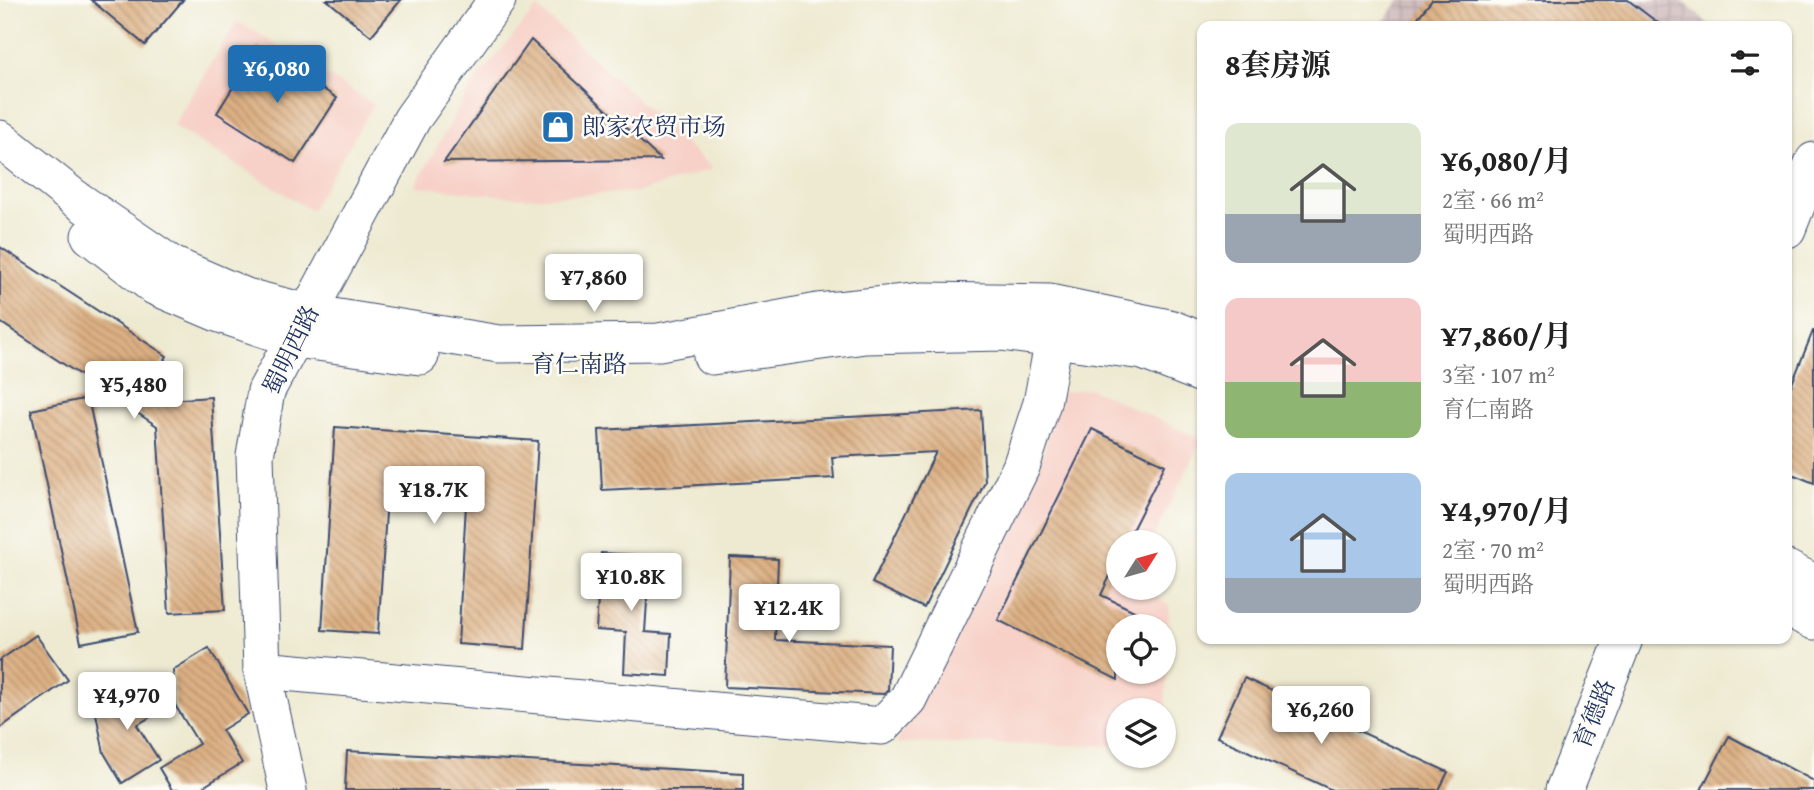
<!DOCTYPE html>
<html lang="zh">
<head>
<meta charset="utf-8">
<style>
  body { margin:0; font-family:"Gentium Book Plus","Noto Serif SC",serif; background:#f2f2f2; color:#222; height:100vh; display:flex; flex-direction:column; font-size:26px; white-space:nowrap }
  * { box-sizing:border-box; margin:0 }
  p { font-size:23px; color:#767676 }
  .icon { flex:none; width:38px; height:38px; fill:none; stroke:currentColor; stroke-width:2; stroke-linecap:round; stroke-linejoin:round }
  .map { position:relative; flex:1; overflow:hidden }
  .panel { position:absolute; left:1197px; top:21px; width:595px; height:623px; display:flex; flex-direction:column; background:#fff; border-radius:14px; box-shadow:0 2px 5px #0004 }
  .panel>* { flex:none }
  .needle { width:46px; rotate:53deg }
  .controls { position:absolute; left:1106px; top:530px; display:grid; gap:14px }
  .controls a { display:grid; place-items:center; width:70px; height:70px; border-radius:50%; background:#fff; box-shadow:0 2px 5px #0004; font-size:35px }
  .price { position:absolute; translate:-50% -60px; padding:0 16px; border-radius:7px; background:#fff; color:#222; font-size:23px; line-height:46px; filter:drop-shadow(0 2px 4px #0008) }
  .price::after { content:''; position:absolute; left:50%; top:42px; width:21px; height:16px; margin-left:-10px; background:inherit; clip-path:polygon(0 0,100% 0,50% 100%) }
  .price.on { background:#1f6fb2; color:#fff }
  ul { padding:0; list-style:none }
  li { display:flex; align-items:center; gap:21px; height:175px; padding:0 28px }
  li span { display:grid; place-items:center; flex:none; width:196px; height:140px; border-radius:14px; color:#555 }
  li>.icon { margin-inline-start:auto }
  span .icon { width:84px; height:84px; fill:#fffc; stroke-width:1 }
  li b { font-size:30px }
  h2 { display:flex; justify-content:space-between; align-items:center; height:84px; padding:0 28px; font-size:30px }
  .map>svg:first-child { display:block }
  .built { fill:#f7d1c8; fill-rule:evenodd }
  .industrial { fill:url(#industrial-grid) }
  .building { fill:url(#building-back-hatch) }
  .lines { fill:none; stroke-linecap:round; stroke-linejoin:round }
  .minor-casing { stroke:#3b4b6f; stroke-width:39 }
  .minor { stroke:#fff; stroke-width:37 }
  .labels { text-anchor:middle; stroke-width:5; stroke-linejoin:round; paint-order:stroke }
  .poi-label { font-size:24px; fill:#1b2f5e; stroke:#fdfcf7; text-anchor:start }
  .street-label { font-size:24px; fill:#1b2f5e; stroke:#fdfcf7 }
</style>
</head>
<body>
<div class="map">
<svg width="1814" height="790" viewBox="0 0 1814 790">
  <defs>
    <pattern id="industrial-grid" width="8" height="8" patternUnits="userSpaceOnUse" patternTransform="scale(1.75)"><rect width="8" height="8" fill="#d2bfc0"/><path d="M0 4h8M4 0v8" fill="none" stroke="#b4a4a7"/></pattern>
    <pattern id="building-back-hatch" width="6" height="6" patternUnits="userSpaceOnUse" patternTransform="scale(1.75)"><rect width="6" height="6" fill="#ddb083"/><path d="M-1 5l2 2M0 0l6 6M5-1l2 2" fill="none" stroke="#b2906e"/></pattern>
  </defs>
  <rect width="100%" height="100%" fill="#fdfcf7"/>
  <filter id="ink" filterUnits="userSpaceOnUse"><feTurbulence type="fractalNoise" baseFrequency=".0143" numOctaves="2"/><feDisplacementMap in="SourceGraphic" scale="14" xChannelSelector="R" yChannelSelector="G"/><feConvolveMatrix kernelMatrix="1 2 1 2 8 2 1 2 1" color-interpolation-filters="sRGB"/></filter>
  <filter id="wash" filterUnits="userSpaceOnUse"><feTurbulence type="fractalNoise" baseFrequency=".00686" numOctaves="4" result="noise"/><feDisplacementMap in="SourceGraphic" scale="28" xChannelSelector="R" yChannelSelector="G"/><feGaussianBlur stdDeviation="1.57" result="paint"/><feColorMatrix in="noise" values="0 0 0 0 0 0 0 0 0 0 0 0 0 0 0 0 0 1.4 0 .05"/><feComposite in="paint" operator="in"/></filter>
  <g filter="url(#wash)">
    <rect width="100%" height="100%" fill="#eeead2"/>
    <g class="built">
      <polygon points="537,7 713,169 638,192 523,198 415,186 472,85"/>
      <polygon points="237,21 374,104 311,210 173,126"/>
      <path d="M 1090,388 L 1202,440 L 1151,542 L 1118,542 L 1118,588 L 1146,588 L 1169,606 L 1164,746 L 1164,710 L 1118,710 L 1118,746 L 896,743 L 1040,465 L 1059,393 ZM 1118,626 L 1164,626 L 1164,672 L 1118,672 Z"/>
    </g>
    <polygon class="industrial" points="1400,0 1681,0 1711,26 1380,26"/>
    <g id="blocks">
      <g class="building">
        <polygon points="91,0 183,0 145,45"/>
        <polygon points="327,0 401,0 371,36"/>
        <polygon points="1432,0 1628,0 1662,26 1411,26"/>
        <polygon points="531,40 661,160 444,162"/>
        <polygon points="258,47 337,98 295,163 217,113"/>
        <polygon points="0,247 167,356 138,402 211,397 225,610 169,613 157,426 0,322"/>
        <polygon points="1813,331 1814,331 1814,483 1787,472 1787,396"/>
        <polygon points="88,398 138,632 81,643 31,410"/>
        <polygon points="981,410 985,482 924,608 872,583 936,452 832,457 834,478 602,490 599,430"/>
        <polygon points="335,427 538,441 525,649 458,644 467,487 388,482 378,634 322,630"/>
        <polygon points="1092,429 1165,465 1126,542 1118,542 1118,559 1101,595 1165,626 1118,626 1118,680 998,620"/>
        <polygon points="601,553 650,556 645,632 671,634 669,676 624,673 626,632 596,630"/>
        <polygon points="730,557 778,559 775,640 890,645 888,690 884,694 725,687"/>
        <polygon points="36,635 68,680 0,728 0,660"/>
        <polygon points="209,648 248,714 222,730 242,763 198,790 172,790 159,768 199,744 175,705 173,670"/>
        <polygon points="1244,678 1448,772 1439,790 1332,790 1217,737"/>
        <polygon points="149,684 155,714 137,725 159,760 122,783 104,753 95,709 130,688 133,694"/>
        <polygon points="1729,736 1814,781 1814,790 1701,790"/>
        <polygon points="347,751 743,773 743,790 345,790"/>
      </g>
    </g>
  </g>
  <g filter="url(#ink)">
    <use href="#blocks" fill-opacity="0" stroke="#3b4b6f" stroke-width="2"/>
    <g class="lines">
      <defs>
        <g id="minor">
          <polyline points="0,139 73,197 172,265 246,297 308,313 499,344 659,342 818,312 924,301 1050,303 1169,328 1202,341"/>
          <polyline points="1787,229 1814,161"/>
          <polyline points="90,236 154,286 220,314 295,339 420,356"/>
          <polyline points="712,356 865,335 1002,332 1143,351 1202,374"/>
          <polyline points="1787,569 1814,583"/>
          <polyline points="1787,608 1814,621"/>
          <polyline points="262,670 882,726 908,699 1021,467 1042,403 1054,339"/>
          <polyline points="288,790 262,670 255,456 266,391 412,119 497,0"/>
          <polyline points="1564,790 1624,639"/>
        </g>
      </defs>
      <use href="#minor" class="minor-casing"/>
      <use href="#minor" class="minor"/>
    </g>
  </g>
  <defs>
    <symbol id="shop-square" viewBox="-11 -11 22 22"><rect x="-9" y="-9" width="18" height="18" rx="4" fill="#1f6fb2" stroke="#fdfcf7"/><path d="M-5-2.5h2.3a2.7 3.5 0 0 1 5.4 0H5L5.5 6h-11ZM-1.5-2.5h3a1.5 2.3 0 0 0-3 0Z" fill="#fff"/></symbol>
  </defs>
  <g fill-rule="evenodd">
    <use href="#shop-square" x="539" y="108" width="38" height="38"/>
  </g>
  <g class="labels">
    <g class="poi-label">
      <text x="582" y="135">郎家农贸市场</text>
    </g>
    <g class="street-label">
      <text transform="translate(291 350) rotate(-64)" y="8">蜀明西路</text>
      <text x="579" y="372">育仁南路</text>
      <text transform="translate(1594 714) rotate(-68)" y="8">育德路</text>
    </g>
  </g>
</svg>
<div class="controls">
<a><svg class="needle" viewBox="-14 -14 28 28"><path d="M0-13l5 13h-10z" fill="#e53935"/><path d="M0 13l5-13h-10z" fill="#767676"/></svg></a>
<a><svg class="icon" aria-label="locate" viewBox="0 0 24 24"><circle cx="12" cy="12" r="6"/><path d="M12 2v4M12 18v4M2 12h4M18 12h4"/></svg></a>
<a><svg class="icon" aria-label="layers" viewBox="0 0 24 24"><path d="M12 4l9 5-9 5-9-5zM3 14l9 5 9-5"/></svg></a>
</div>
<b class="price on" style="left:277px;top:105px">¥6,080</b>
<b class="price" style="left:594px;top:314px">¥7,860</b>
<b class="price" style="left:134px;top:421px">¥5,480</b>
<b class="price" style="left:434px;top:526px">¥18.7K</b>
<b class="price" style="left:631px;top:613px">¥10.8K</b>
<b class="price" style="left:789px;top:644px">¥12.4K</b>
<b class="price" style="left:127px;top:732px">¥4,970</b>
<b class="price" style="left:1321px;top:746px">¥6,260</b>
<section class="panel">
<h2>8套房源<svg class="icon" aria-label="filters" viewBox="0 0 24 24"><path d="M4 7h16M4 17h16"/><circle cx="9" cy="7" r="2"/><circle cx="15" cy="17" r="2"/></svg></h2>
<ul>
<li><span style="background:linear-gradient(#dfe7d0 65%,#9aa5b1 0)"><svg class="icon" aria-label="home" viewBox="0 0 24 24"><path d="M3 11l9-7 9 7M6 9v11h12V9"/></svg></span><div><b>¥6,080/月</b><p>2室 · 66 m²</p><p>蜀明西路</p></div></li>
<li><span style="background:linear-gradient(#f6c9c9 60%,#8fb573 0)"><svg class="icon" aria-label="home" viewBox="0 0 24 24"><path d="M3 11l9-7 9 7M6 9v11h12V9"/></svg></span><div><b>¥7,860/月</b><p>3室 · 107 m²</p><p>育仁南路</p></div></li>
<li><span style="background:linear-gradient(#a9c7e8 75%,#9aa5b1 0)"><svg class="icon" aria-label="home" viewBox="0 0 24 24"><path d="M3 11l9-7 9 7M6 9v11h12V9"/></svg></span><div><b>¥4,970/月</b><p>2室 · 70 m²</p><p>蜀明西路</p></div></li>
</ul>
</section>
</div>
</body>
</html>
